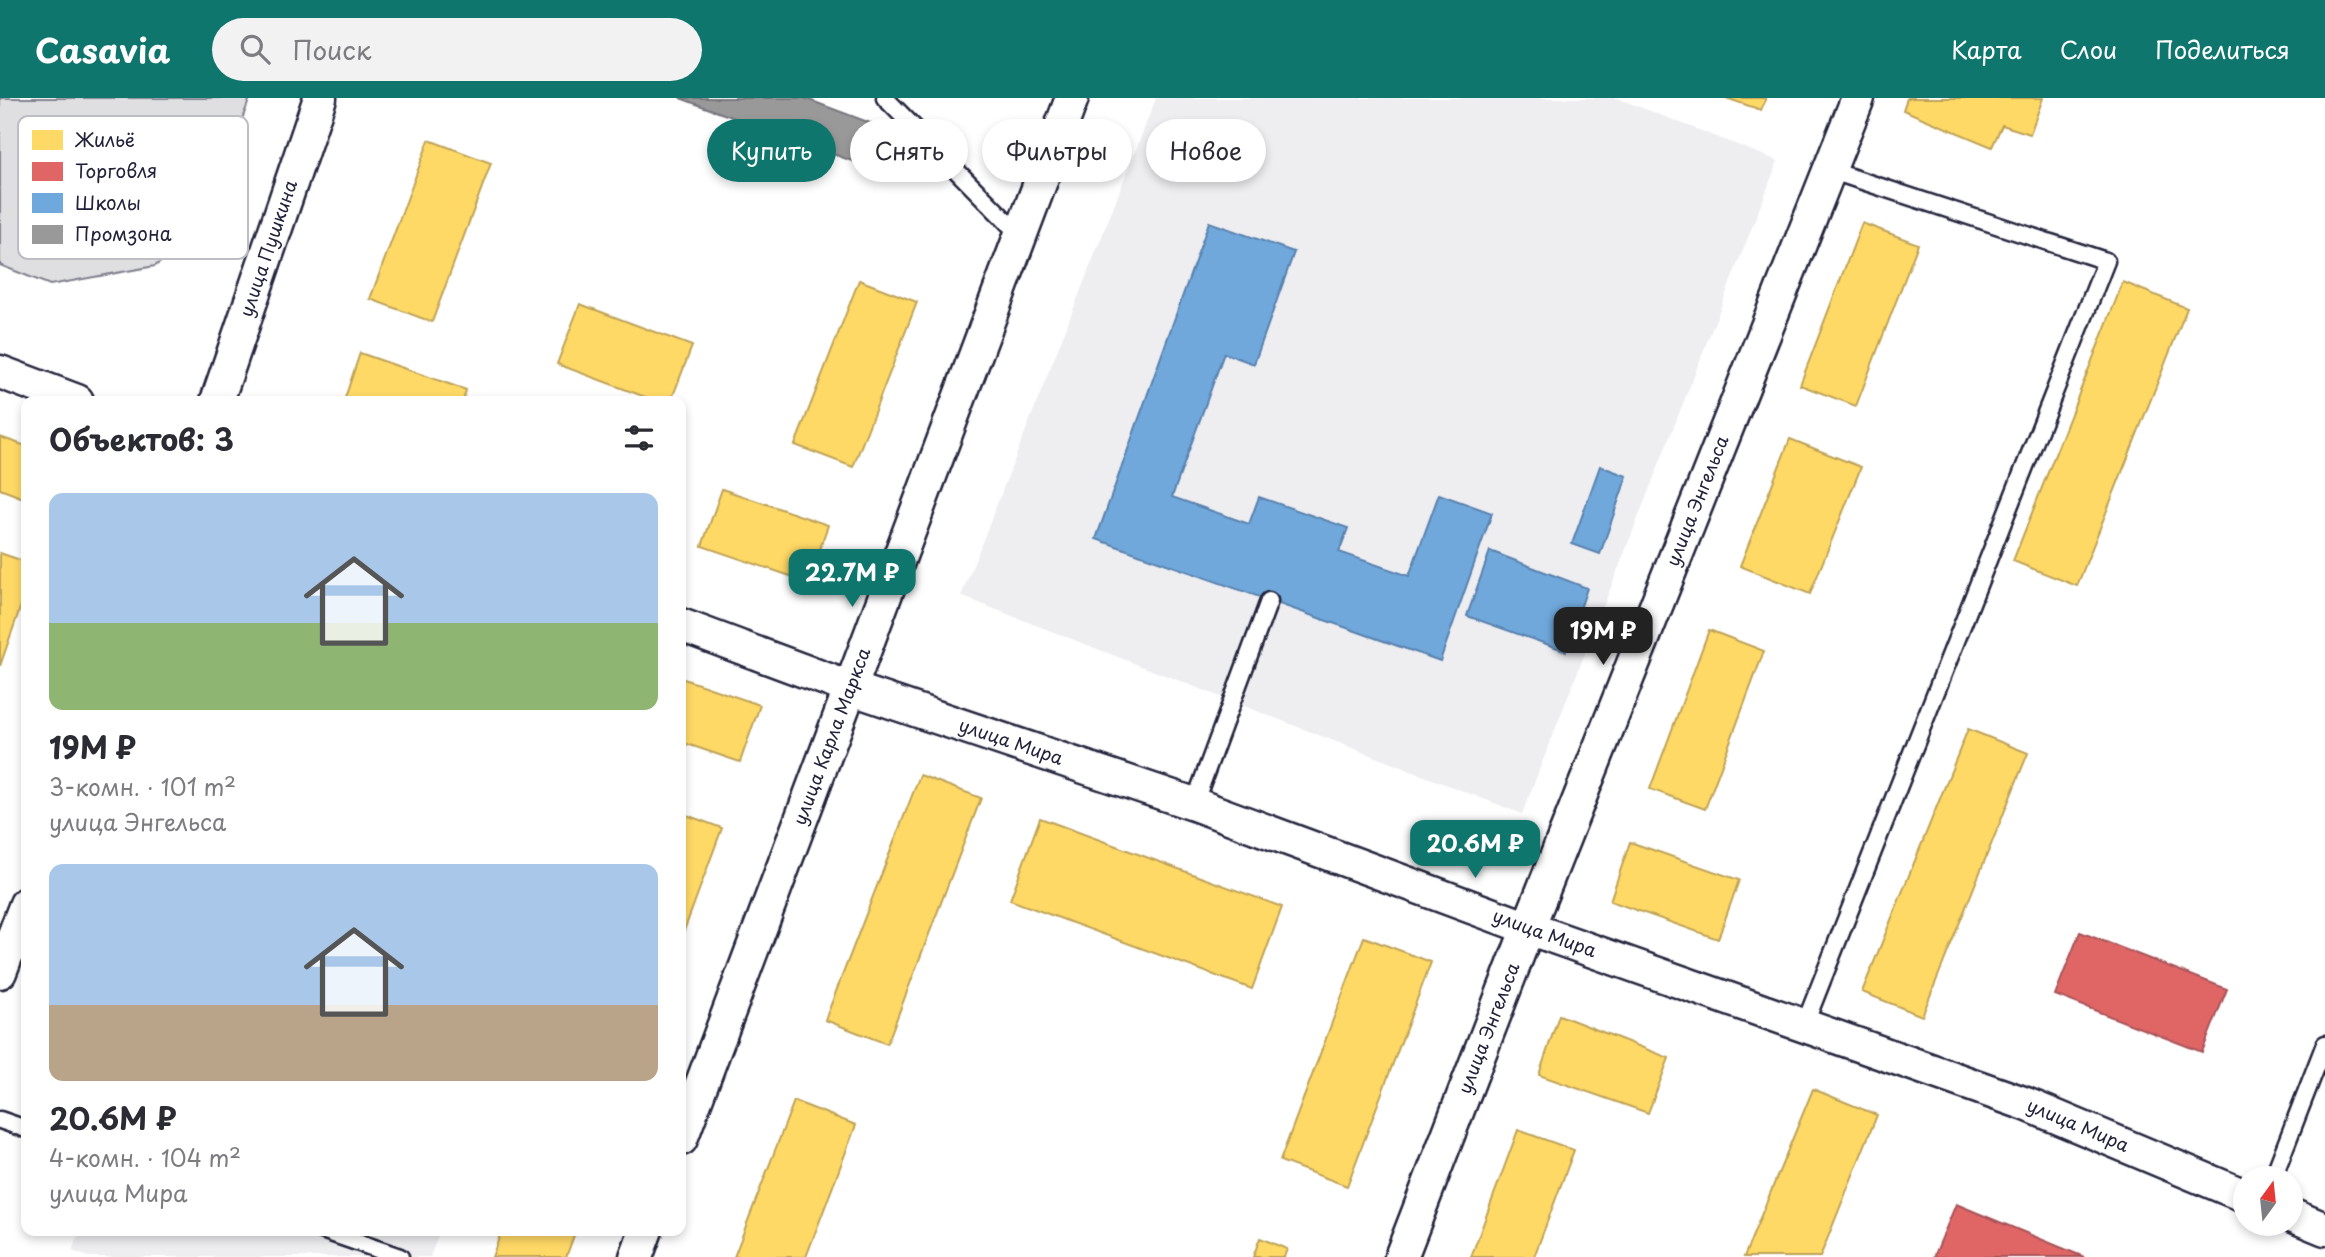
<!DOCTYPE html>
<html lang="ru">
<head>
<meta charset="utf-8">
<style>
  body { margin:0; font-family:"Playpen Sans",sans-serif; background:#f2f2f3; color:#2b2b33; height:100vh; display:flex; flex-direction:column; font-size:26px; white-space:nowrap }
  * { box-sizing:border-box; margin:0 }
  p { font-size:23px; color:#7c7c81 }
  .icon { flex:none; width:38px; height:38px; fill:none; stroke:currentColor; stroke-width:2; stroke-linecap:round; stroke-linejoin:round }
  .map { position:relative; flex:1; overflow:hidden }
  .panel { position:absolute; left:21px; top:298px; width:665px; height:840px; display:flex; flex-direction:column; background:#fff; border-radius:14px; box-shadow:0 4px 10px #0003 }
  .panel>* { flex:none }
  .guide { position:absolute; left:707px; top:21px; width:665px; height:63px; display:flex; gap:14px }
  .needle { width:46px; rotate:15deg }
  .tools { position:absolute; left:2233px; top:1068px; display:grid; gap:14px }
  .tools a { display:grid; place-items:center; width:70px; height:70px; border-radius:50%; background:#fff; box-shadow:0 4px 10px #0003; font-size:35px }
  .price { position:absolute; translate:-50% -60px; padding:0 16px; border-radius:14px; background:#0f766e; color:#fff; font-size:23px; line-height:46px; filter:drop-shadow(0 2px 4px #0008) }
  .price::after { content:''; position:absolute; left:50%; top:42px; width:21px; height:16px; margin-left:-10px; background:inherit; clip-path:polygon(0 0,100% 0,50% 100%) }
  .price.on { background:#222; color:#fff }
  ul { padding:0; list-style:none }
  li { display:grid; align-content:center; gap:14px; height:371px; padding:0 28px }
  li span { display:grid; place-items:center; height:217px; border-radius:14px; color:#555 }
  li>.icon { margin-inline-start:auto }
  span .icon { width:126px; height:126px; fill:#fffc; stroke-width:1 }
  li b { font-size:30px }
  h2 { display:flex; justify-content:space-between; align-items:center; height:84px; padding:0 28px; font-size:30px }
  .pill { padding:0 24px; border-radius:32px; background:#fff; box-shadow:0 4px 10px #0003; font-size:24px; line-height:63px }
  .pill.on { background:#0f766e; color:#fff }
  header { display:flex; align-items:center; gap:42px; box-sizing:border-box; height:98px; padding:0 35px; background:#0f766e; color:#fff }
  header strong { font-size:33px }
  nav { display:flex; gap:38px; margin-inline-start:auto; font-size:24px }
  .search { width:490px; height:63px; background:#f2f2f3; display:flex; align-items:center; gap:18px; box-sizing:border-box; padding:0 24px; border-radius:38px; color:#7c7c81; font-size:26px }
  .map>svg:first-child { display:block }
  .built { fill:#eeeef1 }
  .green { fill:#dfdfe2; stroke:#80808e; stroke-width:2 }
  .homes { fill:#ffd966; stroke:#bda259; stroke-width:2 }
  .shops { fill:#e06666; stroke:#a75259; stroke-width:2 }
  .schools { fill:#6fa8dc; stroke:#5880ac; stroke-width:2 }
  .industry { fill:#999; stroke:#75757d; stroke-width:2 }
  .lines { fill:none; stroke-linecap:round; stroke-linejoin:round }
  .lane-casing { stroke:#22223b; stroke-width:21 }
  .street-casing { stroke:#22223b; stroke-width:37 }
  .lane { stroke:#fff; stroke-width:16 }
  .street { stroke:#fff; stroke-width:32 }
  .labels { text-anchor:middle; stroke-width:7; stroke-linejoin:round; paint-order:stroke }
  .street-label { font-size:18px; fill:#22223b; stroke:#fff }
  .key { fill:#fff; stroke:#bdbdc4; stroke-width:2 }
  .key-label { font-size:19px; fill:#22223b }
</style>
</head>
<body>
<header>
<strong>Casavia</strong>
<div class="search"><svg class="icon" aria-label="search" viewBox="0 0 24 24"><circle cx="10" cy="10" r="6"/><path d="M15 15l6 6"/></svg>Поиск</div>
<nav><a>Карта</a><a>Слои</a><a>Поделиться</a></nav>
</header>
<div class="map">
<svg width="2325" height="1159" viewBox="0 0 2325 1159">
  <rect width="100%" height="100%" fill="#fff"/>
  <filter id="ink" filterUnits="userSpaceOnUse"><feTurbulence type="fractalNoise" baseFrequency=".0143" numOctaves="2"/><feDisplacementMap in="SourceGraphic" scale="14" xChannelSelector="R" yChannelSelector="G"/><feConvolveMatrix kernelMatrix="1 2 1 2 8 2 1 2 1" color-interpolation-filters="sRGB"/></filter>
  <g filter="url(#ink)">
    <g class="built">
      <polygon points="1156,0 1617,0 1778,63 1522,716 961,498"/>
      <polygon points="80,1132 440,1132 430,1159 88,1159 72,1153"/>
    </g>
    <polygon class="green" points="0,0 250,0 198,137 155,168 50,187 0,167"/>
    <g class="homes">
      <polygon points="1726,0 1766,0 1761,12"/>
      <polygon points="1907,0 2043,0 2030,36 2002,27 1992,49 1903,12"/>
      <polygon points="429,42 491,65 432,224 370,201"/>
      <polygon points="1862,125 1918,146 1856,308 1800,287"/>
      <polygon points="859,182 917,204 853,369 795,347"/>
      <polygon points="2123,184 2187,210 2077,488 2013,463"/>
      <polygon points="580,206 692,248 671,303 656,303 557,266"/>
      <polygon points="360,255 466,292 463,303 344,303"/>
      <polygon points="0,339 26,348 26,401 0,391"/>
      <polygon points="1790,341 1861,369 1810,496 1740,468"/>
      <polygon points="722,391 828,427 808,484 702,448"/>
      <polygon points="0,455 26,464 26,493 0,568"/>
      <polygon points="1709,532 1764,553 1705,711 1650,691"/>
      <polygon points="681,580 760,607 740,664 681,644"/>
      <polygon points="1968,631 2028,655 1922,918 1862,894"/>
      <polygon points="920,677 981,700 887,946 825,922"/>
      <polygon points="681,715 722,730 681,841"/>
      <polygon points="1040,720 1282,809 1252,891 1010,802"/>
      <polygon points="1630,744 1739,782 1718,841 1610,803"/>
      <polygon points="1364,839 1431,864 1347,1088 1280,1063"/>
      <polygon points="1559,917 1669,960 1648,1015 1539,977"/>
      <polygon points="1813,991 1877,1017 1820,1159 1744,1159"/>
      <polygon points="794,1003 856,1027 806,1159 734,1159"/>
      <polygon points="1518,1032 1574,1052 1534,1159 1471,1159"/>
      <polygon points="502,1132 576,1132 566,1159 492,1159"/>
      <polygon points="1260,1140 1287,1151 1284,1159 1253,1159"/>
    </g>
    <g class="shops">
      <polygon points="2080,834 2227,891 2202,954 2055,897"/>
      <polygon points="1956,1106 2084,1159 1934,1159"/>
    </g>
    <g class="schools">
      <polygon points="1209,124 1294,154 1254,266 1224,255 1172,399 1249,426 1259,399 1348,430 1339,454 1409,478 1439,396 1492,415 1440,563 1096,441"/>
      <polygon points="1600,368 1627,378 1600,456 1572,446"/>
      <polygon points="1490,453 1587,490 1566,553 1467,518"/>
    </g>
    <polygon class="industry" points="680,0 804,0 884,30 871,70"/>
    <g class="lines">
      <defs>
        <g id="lane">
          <polyline points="885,0 1020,137"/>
          <polyline points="1194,706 1269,503"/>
          <polyline points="1804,928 2106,163 1829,72"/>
          <polyline points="0,1022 26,1031"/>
          <polyline points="2273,1080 2325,946"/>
          <polyline points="322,1132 400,1159"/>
        </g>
        <g id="street">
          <polyline points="0,274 77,303"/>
          <path id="s1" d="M 217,303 L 320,0"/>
          <path id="s2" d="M 681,527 L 850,590 L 1194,706 L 1528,830 L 2026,1006 L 2245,1098"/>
          <polyline points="0,874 26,806"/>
          <path id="s3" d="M 681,1041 L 1072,0"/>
          <polyline points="2291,1117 2325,1131"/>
          <polyline points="636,1159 646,1132"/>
          <path id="s4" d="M 1401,1159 L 1528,830 L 1858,0"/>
        </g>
      </defs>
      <use href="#lane" class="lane-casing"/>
      <use href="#street" class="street-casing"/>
      <use href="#lane" class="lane"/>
      <use href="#street" class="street"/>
    </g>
  </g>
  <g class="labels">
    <g class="street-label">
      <text dy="6" stroke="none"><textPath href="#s1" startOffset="161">улица Пушкина</textPath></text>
      <text dy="6" stroke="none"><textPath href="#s4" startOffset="812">улица Энгельса</textPath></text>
      <text dy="6" stroke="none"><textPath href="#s3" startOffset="430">улица Карла Маркса</textPath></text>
      <text dy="6" stroke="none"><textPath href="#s2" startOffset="350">улица Мира</textPath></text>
      <text dy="6" stroke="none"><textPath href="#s2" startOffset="917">улица Мира</textPath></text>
      <text dy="6" stroke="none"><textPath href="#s4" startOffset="245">улица Энгельса</textPath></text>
      <text dy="6" stroke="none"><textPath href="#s2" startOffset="1484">улица Мира</textPath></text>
    </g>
  </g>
  <rect x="18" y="18" width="230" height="143" rx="10" class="key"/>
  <rect x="32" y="32" width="31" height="20" fill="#ffd966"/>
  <rect x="32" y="64" width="31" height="19" fill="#e06666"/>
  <rect x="32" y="95" width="31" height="20" fill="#6fa8dc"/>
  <rect x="32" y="127" width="31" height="19" fill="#999"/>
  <g class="key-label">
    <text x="75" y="49">Жильё</text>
    <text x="75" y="80">Торговля</text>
    <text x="75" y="112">Школы</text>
    <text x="75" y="143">Промзона</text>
  </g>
</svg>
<div class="tools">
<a><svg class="needle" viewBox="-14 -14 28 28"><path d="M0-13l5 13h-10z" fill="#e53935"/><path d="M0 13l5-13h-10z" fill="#7c7c81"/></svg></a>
</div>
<b class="price" style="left:852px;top:511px">22.7M ₽</b>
<b class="price on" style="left:1603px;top:569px">19M ₽</b>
<b class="price" style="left:1475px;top:782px">20.6M ₽</b>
<div class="guide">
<a class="pill on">Купить</a>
<a class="pill">Снять</a>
<a class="pill">Фильтры</a>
<a class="pill">Новое</a>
</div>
<section class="panel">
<h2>Объектов: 3<svg class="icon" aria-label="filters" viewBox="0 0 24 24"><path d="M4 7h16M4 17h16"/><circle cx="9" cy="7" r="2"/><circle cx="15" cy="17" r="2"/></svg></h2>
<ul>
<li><span style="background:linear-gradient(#a9c7e8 60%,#8fb573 0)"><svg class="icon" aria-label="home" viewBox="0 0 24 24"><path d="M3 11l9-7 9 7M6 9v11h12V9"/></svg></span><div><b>19M ₽</b><p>3-комн. · 101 m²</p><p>улица Энгельса</p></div></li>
<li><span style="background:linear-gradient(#a9c7e8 65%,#b9a48a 0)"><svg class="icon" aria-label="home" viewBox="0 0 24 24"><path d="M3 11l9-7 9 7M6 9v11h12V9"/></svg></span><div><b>20.6M ₽</b><p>4-комн. · 104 m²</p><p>улица Мира</p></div></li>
</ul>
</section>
</div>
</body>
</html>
